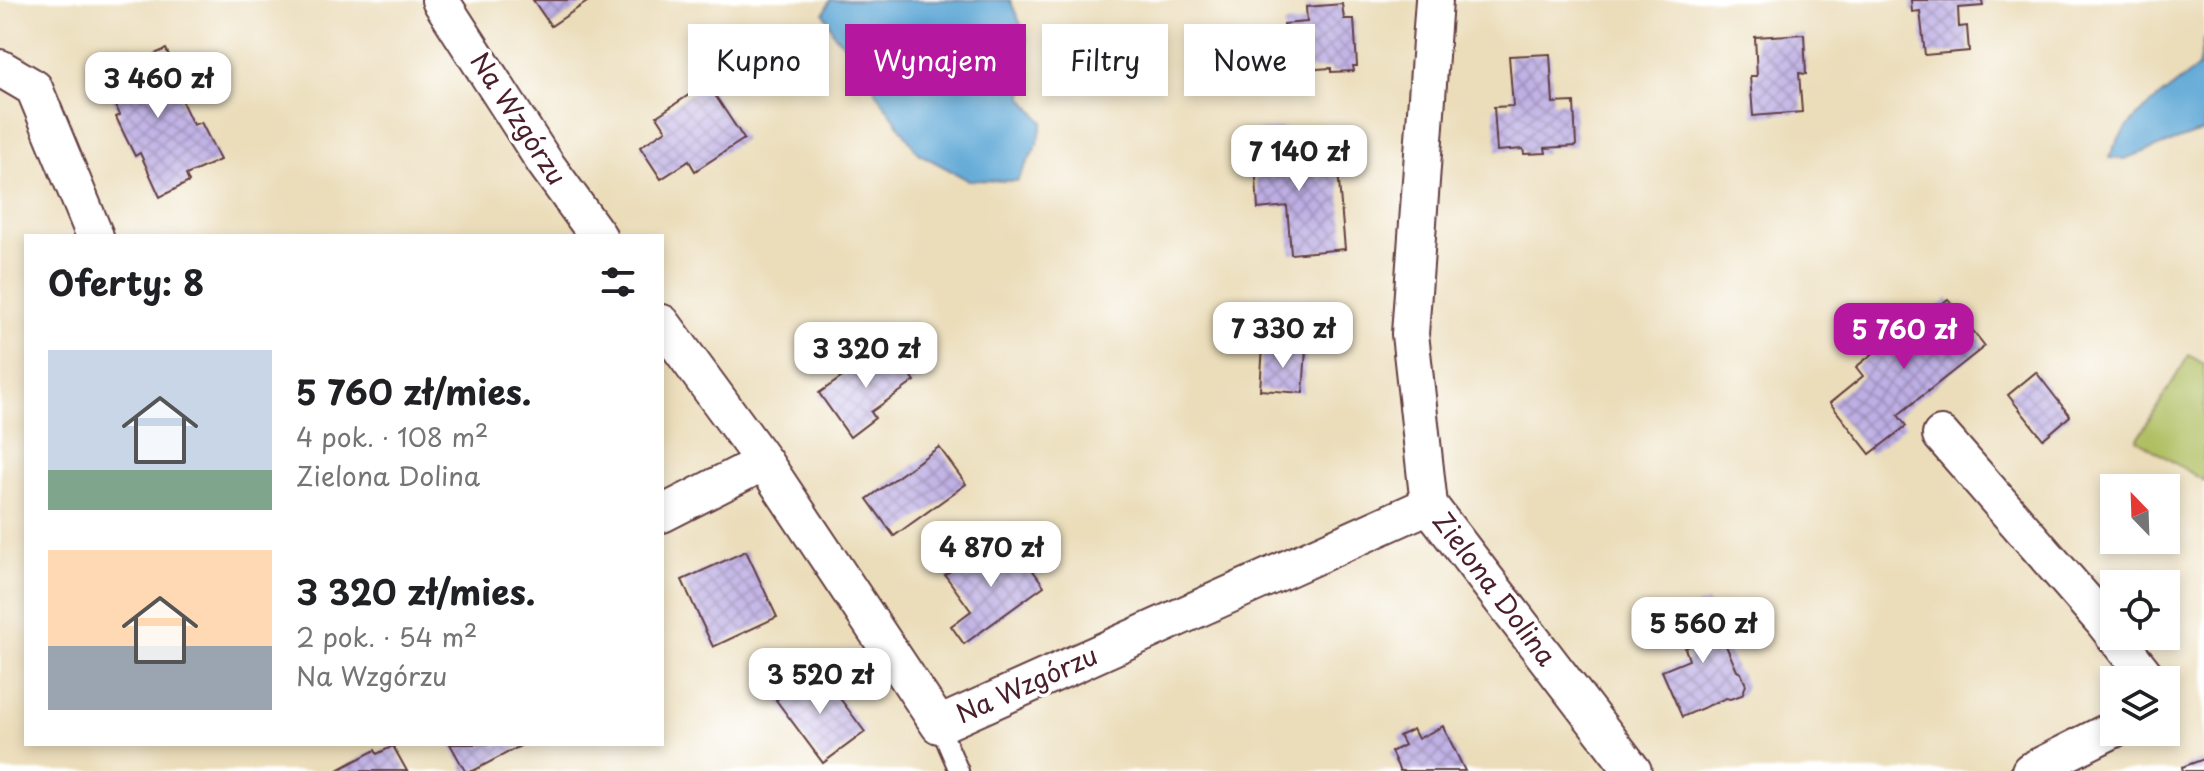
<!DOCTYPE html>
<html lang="pl">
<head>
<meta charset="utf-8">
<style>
  body { margin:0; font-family:"Playpen Sans",sans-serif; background:#f2f2f2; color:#202124; height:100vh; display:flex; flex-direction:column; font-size:30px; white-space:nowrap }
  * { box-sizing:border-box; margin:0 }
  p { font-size:26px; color:#757577 }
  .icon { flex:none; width:44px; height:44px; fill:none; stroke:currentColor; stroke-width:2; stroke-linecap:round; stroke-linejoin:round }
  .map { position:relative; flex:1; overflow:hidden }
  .sheet { position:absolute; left:24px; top:234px; width:640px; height:512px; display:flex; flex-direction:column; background:#fff; border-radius:0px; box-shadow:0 4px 12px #0003 }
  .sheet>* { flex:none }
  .top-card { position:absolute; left:688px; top:24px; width:760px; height:72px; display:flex; gap:16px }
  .needle { width:52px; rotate:337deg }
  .fabs { position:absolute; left:2100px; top:474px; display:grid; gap:16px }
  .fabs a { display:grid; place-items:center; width:80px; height:80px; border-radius:0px; background:#fff; box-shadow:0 4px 12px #0003; font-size:40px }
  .price { position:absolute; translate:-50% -68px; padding:0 18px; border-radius:16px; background:#fff; color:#222; font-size:26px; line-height:52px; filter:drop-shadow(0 2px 4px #0008) }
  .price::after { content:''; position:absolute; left:50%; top:48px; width:24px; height:18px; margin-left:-12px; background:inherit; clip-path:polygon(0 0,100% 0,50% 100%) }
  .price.active { background:#b5179e; color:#fff }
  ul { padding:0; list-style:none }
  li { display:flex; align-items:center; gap:24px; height:200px; padding:0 24px }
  li span { display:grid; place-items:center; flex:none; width:224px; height:160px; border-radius:0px; color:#555 }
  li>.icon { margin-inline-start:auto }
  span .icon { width:96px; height:96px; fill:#fffc; stroke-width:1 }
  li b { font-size:34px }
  h2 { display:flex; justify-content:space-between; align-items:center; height:96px; padding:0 24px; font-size:34px }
  .pill { padding:0 28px; border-radius:0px; background:#fff; box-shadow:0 4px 12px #0003; font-size:28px; line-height:72px }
  .pill.active { background:#b5179e; color:#fff }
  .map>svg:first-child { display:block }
  .park { fill:#aebd5f; stroke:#7c6e45; stroke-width:2 }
  .water { fill:#5fa8d6; stroke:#546480; stroke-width:2 }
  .building { fill:url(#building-cross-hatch) }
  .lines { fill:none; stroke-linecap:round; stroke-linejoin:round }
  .service-casing { stroke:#623c40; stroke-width:22 }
  .minor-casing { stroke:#623c40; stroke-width:40 }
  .service { stroke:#fff; stroke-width:18 }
  .minor { stroke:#fff; stroke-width:36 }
  .labels { text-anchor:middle; stroke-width:7; stroke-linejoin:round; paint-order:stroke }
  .street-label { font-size:26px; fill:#4a1f2b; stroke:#fff }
</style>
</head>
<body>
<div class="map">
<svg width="2204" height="771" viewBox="0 0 2204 771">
  <defs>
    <pattern id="building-cross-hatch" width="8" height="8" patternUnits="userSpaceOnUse" patternTransform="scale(2)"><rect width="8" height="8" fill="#bdafe4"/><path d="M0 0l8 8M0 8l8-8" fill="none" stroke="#9c8eb9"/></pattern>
  </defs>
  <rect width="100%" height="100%" fill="#fff"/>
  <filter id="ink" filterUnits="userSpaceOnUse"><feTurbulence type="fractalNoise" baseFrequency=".0125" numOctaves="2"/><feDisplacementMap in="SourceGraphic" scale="16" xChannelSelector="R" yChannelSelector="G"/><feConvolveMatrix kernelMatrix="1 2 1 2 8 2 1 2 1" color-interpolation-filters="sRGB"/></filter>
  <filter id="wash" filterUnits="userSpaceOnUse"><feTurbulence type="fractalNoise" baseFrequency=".006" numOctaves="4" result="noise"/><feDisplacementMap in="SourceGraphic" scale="32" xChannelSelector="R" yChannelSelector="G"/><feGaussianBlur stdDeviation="1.8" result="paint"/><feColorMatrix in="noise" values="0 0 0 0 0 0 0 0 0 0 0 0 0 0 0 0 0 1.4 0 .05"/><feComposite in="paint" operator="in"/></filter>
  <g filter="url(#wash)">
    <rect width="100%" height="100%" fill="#ebddba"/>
    <polygon class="park" points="2189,355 2204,364 2204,481 2137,440"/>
    <g class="water">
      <polygon points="830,0 1010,0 1026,36 1023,98 1043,122 1037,145 1017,181 968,180 918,153 876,92 860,58 835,36 824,13"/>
      <path d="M 2204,38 L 2204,131 L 2124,159 L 2109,158 C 2124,117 2166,94 2198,67 Z"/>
    </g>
    <g id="blocks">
      <g class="building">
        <polygon points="533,0 590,0 551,26"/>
        <polygon points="1911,0 1982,0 1983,6 1958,8 1959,27 1967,26 1969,51 1925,55 1920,11 1912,12"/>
        <polygon points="1342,4 1344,19 1354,19 1357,66 1353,66 1354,71 1331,72 1331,68 1287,71 1284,24 1307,22 1306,7"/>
        <polygon points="1804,34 1806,74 1799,73 1802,112 1753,116 1750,76 1757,76 1755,37"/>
        <polygon points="166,49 184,88 177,91 193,125 201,122 220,160 186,175 189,182 160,197 140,153 135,156 125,136 116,117 120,115 100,72 129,58 132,64"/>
        <polygon points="1550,54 1553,103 1574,102 1576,146 1545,148 1546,153 1524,154 1523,149 1497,151 1494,107 1513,106 1509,56"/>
        <polygon points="707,83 744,139 695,171 689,161 661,179 640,147 666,130 657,116"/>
        <polygon points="1285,128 1287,164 1337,160 1345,249 1291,254 1287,206 1258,209 1255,163 1252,164 1249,131"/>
        <polygon points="1948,299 1985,346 1898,415 1906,426 1870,454 1830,403 1863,376 1856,367 1881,347 1867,331 1896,308 1912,328"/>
        <polygon points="890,346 915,381 871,412 875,418 850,437 819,393 854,369 856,372"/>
        <polygon points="1263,346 1306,349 1303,393 1260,390"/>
        <polygon points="2036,372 2070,416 2043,439 2008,395"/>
        <polygon points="939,447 966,484 894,536 867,499"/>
        <polygon points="986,545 1000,563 1018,550 1044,586 964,644 951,626 971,611 945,575"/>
        <polygon points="746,551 777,617 713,647 682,580"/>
        <polygon points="1707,602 1737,671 1741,673 1746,685 1742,695 1730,699 1726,698 1682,717 1662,671 1689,660 1685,648 1689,646 1676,615"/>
        <polygon points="818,669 865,732 823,763 776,700"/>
        <polygon points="1443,726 1465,771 1400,771 1391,752 1404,745 1399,736 1413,729 1418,739"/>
        <polygon points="450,744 524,744 473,771 465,771"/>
        <polygon points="393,746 407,771 336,771 375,750 377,754"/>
        <polygon points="2204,759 2204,771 2183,771 2182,767"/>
      </g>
    </g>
  </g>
  <g filter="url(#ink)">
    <use href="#blocks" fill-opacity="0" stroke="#623c40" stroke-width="2"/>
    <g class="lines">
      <defs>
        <polyline id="service" points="939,725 959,771"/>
        <g id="minor">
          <polyline points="440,0 545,163 598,236"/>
          <polyline points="1434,0 1410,334 1429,505 1633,771"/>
          <polyline points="0,68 34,88 95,236"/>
          <polyline points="662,323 764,462 939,725 1429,505"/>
          <polyline points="1941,435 2102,620 2149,680"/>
          <polyline points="662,514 764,462"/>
          <polyline points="2030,771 2114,729"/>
        </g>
      </defs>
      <use href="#service" class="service-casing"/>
      <use href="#minor" class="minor-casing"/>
      <use href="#service" class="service"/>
      <use href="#minor" class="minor"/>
    </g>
  </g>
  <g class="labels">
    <g class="street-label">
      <text transform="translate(518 119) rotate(57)" y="9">Na Wzgórzu</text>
      <text transform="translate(1494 589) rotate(53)" y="9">Zielona Dolina</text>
      <text transform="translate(1027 685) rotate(-24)" y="9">Na Wzgórzu</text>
    </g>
  </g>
</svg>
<div class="fabs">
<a><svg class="needle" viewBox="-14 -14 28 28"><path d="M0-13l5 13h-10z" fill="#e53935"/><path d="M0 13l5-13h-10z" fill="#757577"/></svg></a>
<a><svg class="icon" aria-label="locate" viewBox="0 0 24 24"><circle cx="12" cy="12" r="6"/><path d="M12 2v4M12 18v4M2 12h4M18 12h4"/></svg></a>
<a><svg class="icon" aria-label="layers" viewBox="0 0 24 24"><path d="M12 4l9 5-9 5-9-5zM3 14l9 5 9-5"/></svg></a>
</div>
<b class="price" style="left:158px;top:120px">3 460 zł</b>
<b class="price" style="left:1299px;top:193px">7 140 zł</b>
<b class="price" style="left:1283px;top:370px">7 330 zł</b>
<b class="price active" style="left:1904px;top:371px">5 760 zł</b>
<b class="price" style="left:866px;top:390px">3 320 zł</b>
<b class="price" style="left:991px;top:589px">4 870 zł</b>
<b class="price" style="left:1703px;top:665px">5 560 zł</b>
<b class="price" style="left:820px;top:716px">3 520 zł</b>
<div class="top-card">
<a class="pill">Kupno</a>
<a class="pill active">Wynajem</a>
<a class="pill">Filtry</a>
<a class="pill">Nowe</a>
</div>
<section class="sheet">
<h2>Oferty: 8<svg class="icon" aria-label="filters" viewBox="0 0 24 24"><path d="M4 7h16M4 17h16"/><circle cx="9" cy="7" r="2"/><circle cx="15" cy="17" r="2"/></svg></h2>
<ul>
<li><span style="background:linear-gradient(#c9d6e8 75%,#7fa58c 0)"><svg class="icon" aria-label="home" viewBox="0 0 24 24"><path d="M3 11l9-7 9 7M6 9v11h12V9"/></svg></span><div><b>5 760 zł/mies.</b><p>4 pok. · 108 m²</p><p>Zielona Dolina</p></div></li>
<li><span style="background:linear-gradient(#ffd9b3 60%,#9aa5b1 0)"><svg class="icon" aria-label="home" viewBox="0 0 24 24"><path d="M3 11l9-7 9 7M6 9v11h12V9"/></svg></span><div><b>3 320 zł/mies.</b><p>2 pok. · 54 m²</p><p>Na Wzgórzu</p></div></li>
</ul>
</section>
</div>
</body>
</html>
